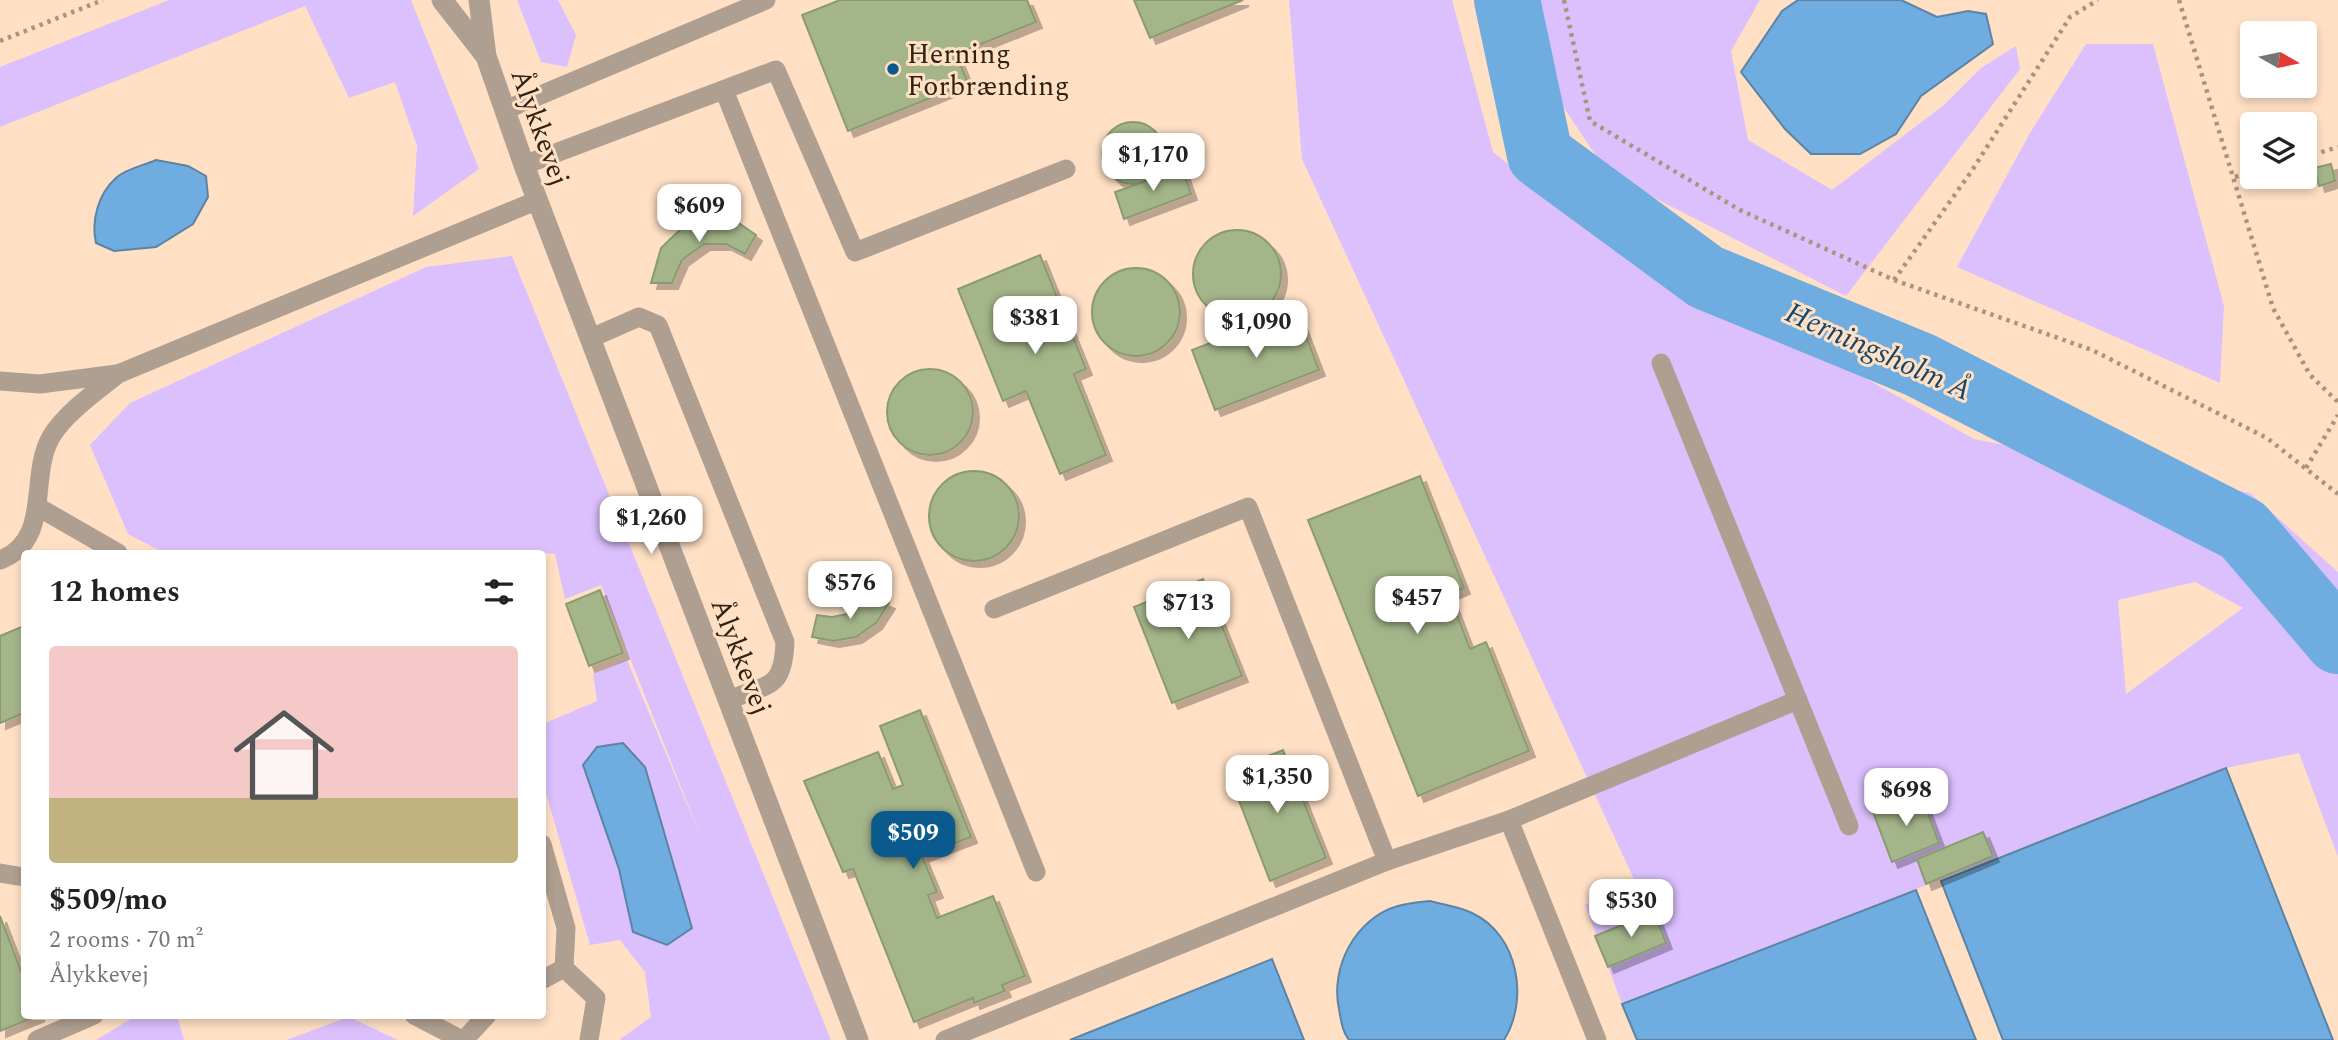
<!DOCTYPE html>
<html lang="en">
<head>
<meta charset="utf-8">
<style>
  body { margin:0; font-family:Spectral,serif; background:#f6f6f6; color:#222; height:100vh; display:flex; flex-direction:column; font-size:26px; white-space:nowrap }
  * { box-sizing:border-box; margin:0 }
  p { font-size:23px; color:#767676 }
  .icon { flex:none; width:38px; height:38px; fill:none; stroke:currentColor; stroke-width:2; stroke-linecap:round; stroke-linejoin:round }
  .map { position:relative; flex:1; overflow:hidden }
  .panel { position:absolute; left:21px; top:550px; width:525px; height:469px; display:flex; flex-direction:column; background:#fff; border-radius:7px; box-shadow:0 4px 10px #0003 }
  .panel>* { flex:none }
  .needle { width:46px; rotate:99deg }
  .fabs { position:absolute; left:2240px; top:21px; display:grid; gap:14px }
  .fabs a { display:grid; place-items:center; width:77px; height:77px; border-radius:7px; background:#fff; box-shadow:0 4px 10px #0003; font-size:35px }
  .price { position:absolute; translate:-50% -60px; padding:0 16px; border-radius:14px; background:#fff; color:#222; font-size:23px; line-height:46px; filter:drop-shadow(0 2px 4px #0008) }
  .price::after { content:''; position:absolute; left:50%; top:42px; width:21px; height:16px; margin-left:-10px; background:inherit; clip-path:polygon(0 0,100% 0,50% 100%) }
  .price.current { background:#0a5a8d; color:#fff }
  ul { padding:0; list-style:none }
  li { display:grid; align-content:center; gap:14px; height:371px; padding:0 28px }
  li span { display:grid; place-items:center; height:217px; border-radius:7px; color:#555 }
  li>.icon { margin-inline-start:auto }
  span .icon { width:126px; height:126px; fill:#fffc; stroke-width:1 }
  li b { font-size:30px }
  h2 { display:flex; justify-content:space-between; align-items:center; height:84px; padding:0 28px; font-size:30px }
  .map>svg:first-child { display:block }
  .green { fill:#dbc0fd; fill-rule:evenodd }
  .water { fill:#6fade0; stroke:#5c83a3; stroke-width:2 }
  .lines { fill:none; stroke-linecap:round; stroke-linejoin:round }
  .river { stroke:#6fade0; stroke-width:66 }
  .building { fill:#a4b58a; stroke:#8b9b71; stroke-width:2; filter:url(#shadow) }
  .path { stroke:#ac937e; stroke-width:4.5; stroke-dasharray:3.5 5; stroke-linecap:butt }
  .lane { stroke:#af9f90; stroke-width:19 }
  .street { stroke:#af9f90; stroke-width:21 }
  .poi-dot { fill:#0a5a8d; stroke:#ffe0c5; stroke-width:2.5 }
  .labels { text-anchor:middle; stroke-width:6; stroke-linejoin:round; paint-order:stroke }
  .poi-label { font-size:28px; fill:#2f2114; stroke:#ffe0c5; text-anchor:start }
  .street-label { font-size:28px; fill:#2f2114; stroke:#ffe0c5 }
  .water-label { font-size:30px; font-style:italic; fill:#184668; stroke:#ffe0c5 }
</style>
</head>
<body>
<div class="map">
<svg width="2338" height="1040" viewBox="0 0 2338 1040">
  <defs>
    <filter id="shadow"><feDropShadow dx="6" dy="6" stdDeviation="0" flood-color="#0004"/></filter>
  </defs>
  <rect width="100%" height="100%" fill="#ffe0c5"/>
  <g class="green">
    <polygon points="169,0 411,0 479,169 413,216 417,146 395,82 349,98 305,6 0,127 0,67"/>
    <polygon points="517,0 558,0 576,35 567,67 541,62"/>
    <path d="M 1289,0 L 1452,0 L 1493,152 L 1635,266 L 1786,334 L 1974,439 L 2250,493 L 2338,572 L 2338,857 L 2299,753 L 2226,768 L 1622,1004 L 1585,905 L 1637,886 L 1302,159 ZM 2195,582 L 2243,608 L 2126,694 L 2118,600 Z"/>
    <polygon points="1523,0 1760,0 1731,51 1748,140 1832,190 1944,105 1981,68 2016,46 2020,69 1846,296 1608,174 1535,64"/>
    <polygon points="2086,44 2153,44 2224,306 2220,383 1957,267 2030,133"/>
    <polygon points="512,256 831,1040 619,1040 651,1017 645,972 620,940 590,945 543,783 543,724 597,701 593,674 627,660 704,845 601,585 565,599 555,554 542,553 164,553 128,534 90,445 130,403 426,267"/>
    <polygon points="137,1015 177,1015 184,1040 96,1040"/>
    <polygon points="349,1017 398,1040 286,1040"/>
  </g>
  <g class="water">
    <polygon points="1798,0 1901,0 1937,17 1968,11 1986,14 1993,44 1921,96 1896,134 1860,154 1811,154 1785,129 1741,72 1782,11"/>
    <path d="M 156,160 L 188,166 L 206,176 L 208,197 L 193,224 L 156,247 L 114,251 L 96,243 C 91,221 98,194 116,178 C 125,169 145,165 156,160 Z"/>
    <polygon points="623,743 645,767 692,928 667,945 633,932 619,869 583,765 597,747"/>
    <polygon points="2226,768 2333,1040 2003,1040 1941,881"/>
    <polygon points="1916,890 1976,1040 1637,1040 1622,1004"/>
    <path d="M 1430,901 C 1444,905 1460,907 1472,913 C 1519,935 1529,1000 1504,1040 L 1349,1040 C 1342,1031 1341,1020 1339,1009 C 1330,968 1355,918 1398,906 C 1408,903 1420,902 1430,901 Z"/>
    <polygon points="1272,959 1304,1040 1070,1040"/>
  </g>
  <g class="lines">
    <polyline class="river" points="1507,0 1540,155 1706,277 1920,365 2243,530 2338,641"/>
  </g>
  <g class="building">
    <polygon points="840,0 1027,0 1036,22 956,54 968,83 848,131 802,15"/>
    <polygon points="1134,0 1243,0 1150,38"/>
    <circle cx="1133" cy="153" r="31"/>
    <polygon points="2331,164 2335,181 2319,186 2314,168"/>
    <polygon points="1182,168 1191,194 1124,219 1115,192"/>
    <polygon points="719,218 740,224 756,235 745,254 726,244 704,244 682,260 672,283 651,283 661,248 686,224"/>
    <circle cx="1237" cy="274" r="44"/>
    <polygon points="1040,255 1086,369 1074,374 1106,455 1060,474 1026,391 1003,401 958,289"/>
    <circle cx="1136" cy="312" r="44"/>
    <polygon points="1296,310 1319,370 1215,410 1192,350"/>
    <circle cx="930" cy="412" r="43"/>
    <circle cx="974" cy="516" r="45"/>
    <polygon points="1420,476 1464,588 1449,594 1470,649 1486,642 1529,751 1418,796 1308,520"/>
    <polygon points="1203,579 1242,676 1172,703 1134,607"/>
    <polygon points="600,590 623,653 589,666 566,604"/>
    <polygon points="868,594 889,603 876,623 856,637 833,641 812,637 817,615 832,617 847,614 859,606"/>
    <polygon points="24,626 24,713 0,723 0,636"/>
    <polygon points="920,710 971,837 922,856 937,892 928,895 937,918 993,896 1025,976 1002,985 1005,991 974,1003 973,998 914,1022 853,869 843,872 804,781 878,752 893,789 903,785 880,726"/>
    <polygon points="1283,750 1326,858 1270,881 1228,772"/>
    <polygon points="1920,793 1939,843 1892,862 1873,812"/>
    <polygon points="1983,832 1993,856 1926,884 1917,859"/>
    <polygon points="1654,912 1666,943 1608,967 1595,936"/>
    <polygon points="0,916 24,979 24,1015 39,1015 0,1031"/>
  </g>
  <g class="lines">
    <g class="path">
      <polyline points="1564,0 1590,121 1740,210 1894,280 2092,350 2267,438 2338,494"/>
      <polyline points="2179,0 2273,308 2310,375 2338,402"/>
      <polyline points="0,41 103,0"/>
      <polyline points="2305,157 2338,147"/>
      <polyline points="2235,177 2252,172"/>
      <polyline points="1894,280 1971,172 2070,17 2098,0"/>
      <polyline points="2306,468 2338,415"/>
    </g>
    <g class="lane">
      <polyline points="724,90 1036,872"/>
      <polyline points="505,110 766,0"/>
      <polyline points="524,165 776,70 855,252 1066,169"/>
      <path d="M 591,338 L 639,317 L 658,325 L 785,642 C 783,690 769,683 729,700"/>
      <polyline points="1661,363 1849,826"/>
      <polyline points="0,381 40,384 117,374"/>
      <polyline points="38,507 118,553"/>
      <path d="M 0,560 C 53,540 28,477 51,437 C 64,414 98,390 118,374 L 538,200"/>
      <polyline points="542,844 566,928 564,968 596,998 589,1040"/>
      <polyline points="1387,861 1509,820"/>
      <polyline points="0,873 24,877"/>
      <polyline points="542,980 564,968"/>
      <polyline points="414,1015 462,1040"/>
      <polyline points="37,1040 94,1015"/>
      <polyline points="464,1040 487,1015"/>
      <polyline points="945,1040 1387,861 1248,507 994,609"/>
      <polyline points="1597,1040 1509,820 1798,700"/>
    </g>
    <g class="street">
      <polyline points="442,0 485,55"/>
      <polyline points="479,0 486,56 524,165 858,1040"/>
    </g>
  </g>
  <circle class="poi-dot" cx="893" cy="69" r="7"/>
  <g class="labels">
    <g class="poi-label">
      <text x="907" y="63">Herning<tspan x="907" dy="32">Forbrænding</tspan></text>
    </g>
    <g class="street-label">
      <text transform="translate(541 127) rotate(70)" y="10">Ålykkevej</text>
      <text transform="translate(742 656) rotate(69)" y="10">Ålykkevej</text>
    </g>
    <g class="water-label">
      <text transform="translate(1879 351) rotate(24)" y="10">Herningsholm Å</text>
    </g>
  </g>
</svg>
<div class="fabs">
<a><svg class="needle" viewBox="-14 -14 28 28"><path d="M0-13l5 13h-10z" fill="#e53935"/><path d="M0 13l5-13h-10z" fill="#767676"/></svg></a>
<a><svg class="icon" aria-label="layers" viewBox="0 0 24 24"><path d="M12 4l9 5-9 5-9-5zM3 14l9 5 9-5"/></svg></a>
</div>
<b class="price" style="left:1153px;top:193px">$1,170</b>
<b class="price" style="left:699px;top:244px">$609</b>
<b class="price" style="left:1035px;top:356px">$381</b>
<b class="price" style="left:1256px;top:360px">$1,090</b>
<b class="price" style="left:651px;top:556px">$1,260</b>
<b class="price" style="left:850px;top:621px">$576</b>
<b class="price" style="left:1417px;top:636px">$457</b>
<b class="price" style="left:1188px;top:641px">$713</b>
<b class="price" style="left:1277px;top:815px">$1,350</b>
<b class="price" style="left:1906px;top:828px">$698</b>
<b class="price current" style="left:913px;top:871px">$509</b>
<b class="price" style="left:1631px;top:939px">$530</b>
<section class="panel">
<h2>12 homes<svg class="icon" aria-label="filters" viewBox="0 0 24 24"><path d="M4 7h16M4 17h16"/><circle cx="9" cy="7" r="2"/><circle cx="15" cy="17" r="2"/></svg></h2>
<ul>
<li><span style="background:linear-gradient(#f6c9c9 70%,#c2b280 0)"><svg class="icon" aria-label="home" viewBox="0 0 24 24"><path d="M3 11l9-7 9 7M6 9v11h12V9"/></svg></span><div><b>$509/mo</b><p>2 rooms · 70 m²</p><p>Ålykkevej</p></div></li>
</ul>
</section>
</div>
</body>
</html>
